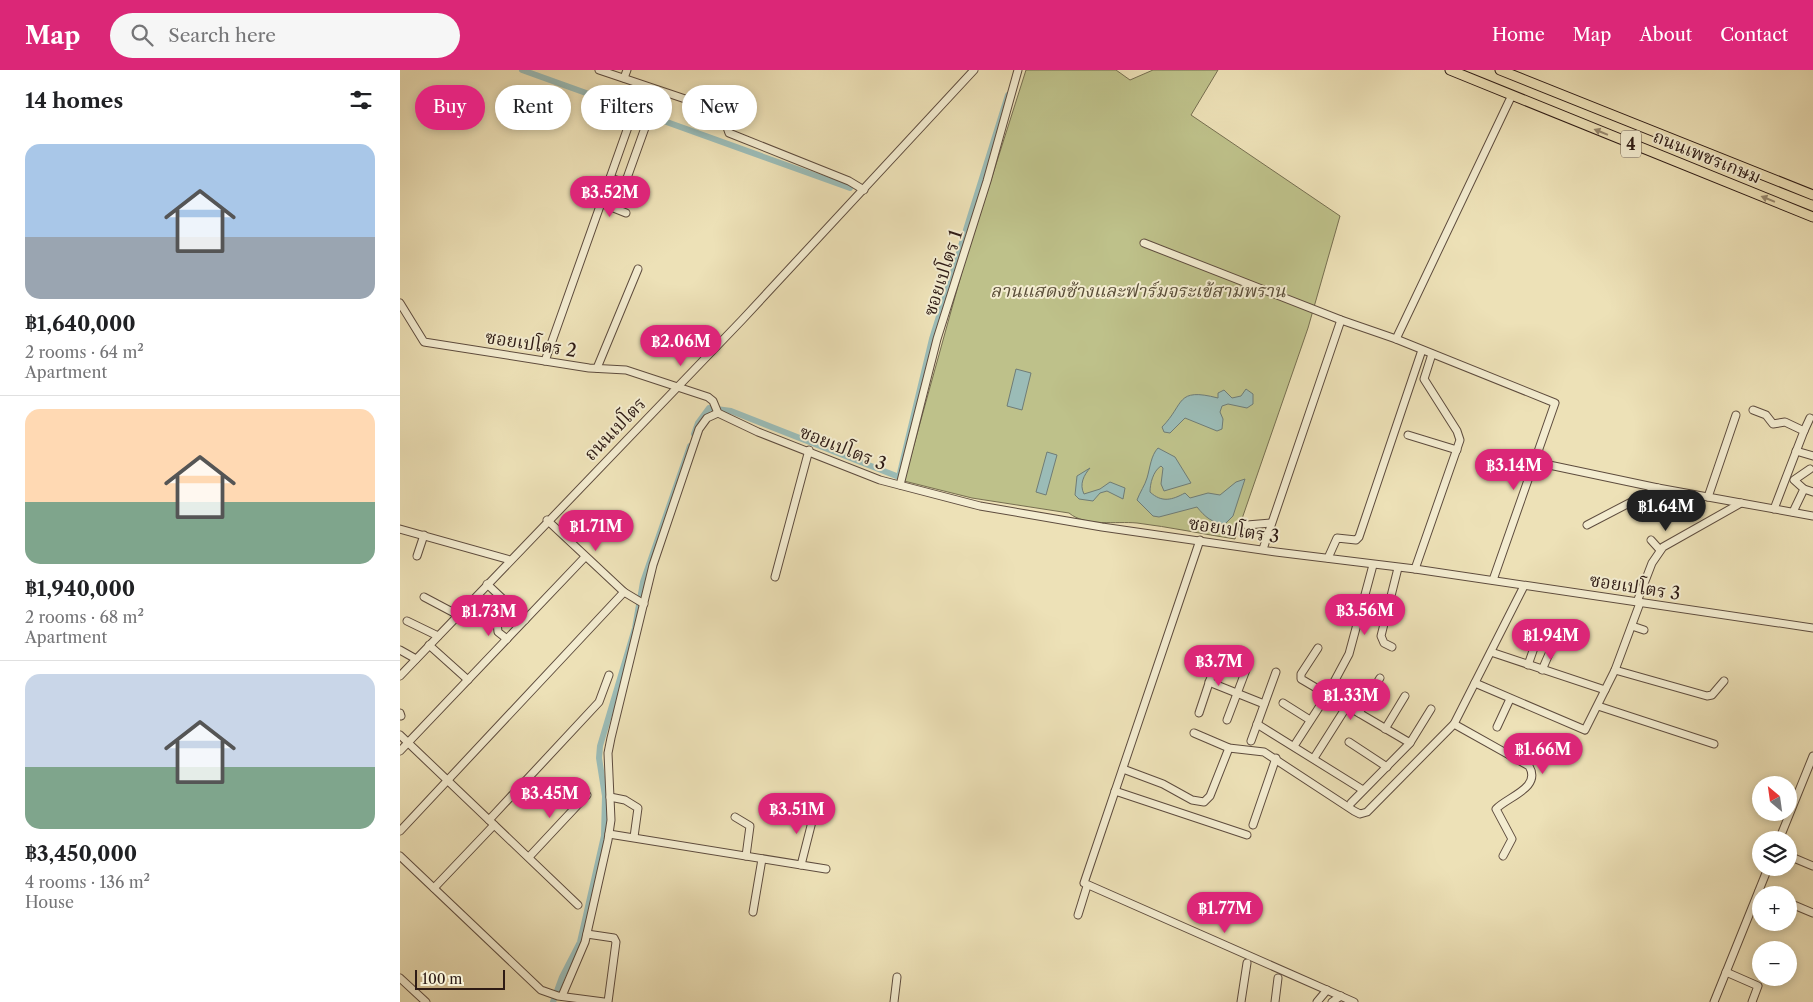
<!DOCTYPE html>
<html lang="en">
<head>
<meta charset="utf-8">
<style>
  body { margin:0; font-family:"Libre Caslon Text","Noto Serif Thai",serif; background:#f6f6f6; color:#202124; height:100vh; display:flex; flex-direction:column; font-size:19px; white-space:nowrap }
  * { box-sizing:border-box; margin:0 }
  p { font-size:16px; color:#757577 }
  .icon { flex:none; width:28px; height:28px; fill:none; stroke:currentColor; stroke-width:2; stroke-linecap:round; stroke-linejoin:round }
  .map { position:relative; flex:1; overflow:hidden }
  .side { display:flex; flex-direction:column; background:#fff; width:400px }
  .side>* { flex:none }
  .hud { position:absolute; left:15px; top:15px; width:475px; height:45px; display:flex; gap:10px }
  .needle { width:32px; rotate:331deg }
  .buttons { position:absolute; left:1352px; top:706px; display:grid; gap:10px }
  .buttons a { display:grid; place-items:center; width:45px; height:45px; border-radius:50%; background:#fff; box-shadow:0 2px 8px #0003; font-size:25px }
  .scale { position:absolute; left:15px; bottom:12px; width:90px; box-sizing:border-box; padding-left:5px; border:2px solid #2e1b15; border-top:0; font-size:14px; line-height:18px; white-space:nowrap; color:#2e1b15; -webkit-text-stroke:4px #f3ecd0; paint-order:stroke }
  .price { position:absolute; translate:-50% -42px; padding:0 11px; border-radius:18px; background:#db2777; color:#fff; font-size:16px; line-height:32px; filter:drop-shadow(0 1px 2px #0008) }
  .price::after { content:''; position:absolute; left:50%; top:30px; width:15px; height:11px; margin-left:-8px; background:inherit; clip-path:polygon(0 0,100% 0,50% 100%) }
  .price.current { background:#222; color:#fff }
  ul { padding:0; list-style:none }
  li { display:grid; align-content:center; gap:10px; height:265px; padding:0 25px }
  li+li { border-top:1px solid #e0e0e0 }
  li span { display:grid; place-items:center; height:155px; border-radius:15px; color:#555 }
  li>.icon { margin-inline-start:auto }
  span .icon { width:90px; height:90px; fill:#fffc; stroke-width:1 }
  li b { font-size:21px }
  h2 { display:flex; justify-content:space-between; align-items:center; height:60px; padding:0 25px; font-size:21px }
  .chip { padding:0 18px; border-radius:22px; background:#fff; box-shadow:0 2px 8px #0003; font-size:18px; line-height:45px }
  .chip.current { background:#db2777; color:#fff }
  header { display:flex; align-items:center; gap:30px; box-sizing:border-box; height:70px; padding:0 25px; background:#db2777; color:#fff }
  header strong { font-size:24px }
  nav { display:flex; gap:28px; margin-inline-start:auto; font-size:18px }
  .search { width:350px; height:45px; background:#f6f6f6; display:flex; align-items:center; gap:12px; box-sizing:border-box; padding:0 18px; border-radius:28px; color:#757577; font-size:19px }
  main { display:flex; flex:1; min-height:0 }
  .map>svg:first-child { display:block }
  .green { fill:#bec18a; stroke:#766e50 }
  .water { fill:#9bbcb7; stroke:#6f7c76 }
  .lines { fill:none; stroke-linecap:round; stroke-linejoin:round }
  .canal { stroke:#9bbcb7; stroke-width:6 }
  .minor-casing { stroke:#5e4c3e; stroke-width:9 }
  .major-casing { stroke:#2e1b15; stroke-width:11 }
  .minor { stroke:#f3ecd0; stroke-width:7 }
  .major { stroke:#ede1b7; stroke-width:9 }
  .oneway { fill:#97886e }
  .labels { text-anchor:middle; stroke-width:4; stroke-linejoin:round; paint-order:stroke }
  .shield { fill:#f3ecd0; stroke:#695a4d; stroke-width:1 }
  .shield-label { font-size:16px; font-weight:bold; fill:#2e1b15 }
  .street-label { font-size:18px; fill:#2e1b15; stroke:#f3ecd0 }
  .park-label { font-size:18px; font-style:italic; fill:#594d38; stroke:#f3ecd0 }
</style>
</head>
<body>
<header>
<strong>Map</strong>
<div class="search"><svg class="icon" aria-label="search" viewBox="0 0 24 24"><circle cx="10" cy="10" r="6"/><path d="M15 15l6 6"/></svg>Search here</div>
<nav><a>Home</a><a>Map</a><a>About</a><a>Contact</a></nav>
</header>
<main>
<section class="side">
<h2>14 homes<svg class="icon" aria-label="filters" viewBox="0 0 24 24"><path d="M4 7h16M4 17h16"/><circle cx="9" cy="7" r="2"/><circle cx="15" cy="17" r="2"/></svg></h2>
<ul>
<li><span style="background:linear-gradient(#a9c7e8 60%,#9aa5b1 0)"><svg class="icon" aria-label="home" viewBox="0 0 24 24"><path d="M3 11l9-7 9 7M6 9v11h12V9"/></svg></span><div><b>฿1,640,000</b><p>2 rooms · 64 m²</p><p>Apartment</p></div></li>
<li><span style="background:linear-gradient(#ffd9b3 60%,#7fa58c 0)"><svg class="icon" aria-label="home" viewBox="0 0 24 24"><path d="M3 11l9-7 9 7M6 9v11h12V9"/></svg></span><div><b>฿1,940,000</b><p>2 rooms · 68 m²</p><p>Apartment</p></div></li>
<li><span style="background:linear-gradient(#c9d6e8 60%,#7fa58c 0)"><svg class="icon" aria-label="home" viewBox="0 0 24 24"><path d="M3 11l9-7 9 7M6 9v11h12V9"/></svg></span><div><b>฿3,450,000</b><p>4 rooms · 136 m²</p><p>House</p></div></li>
</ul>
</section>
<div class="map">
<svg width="1413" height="932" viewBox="0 0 1413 932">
  <rect width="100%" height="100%" fill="#ede1b7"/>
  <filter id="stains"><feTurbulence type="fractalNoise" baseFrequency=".004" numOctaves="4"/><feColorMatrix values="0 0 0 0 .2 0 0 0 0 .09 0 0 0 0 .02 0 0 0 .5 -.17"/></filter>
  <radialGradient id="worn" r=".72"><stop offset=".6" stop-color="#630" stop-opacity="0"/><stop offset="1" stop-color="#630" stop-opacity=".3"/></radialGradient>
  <path class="green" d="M 626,0 L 716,0 L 730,10 L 753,0 L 818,0 L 791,45 L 940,146 L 908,258 L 835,469 C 802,464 770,457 737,453 C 716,451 686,457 669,443 L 572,428 L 504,411 L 563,198 Z"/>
  <g class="water">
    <polygon points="616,299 631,303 622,340 607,336"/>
    <path d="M 846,319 L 853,324 L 853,334 L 847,338 L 828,334 L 822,336 L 820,342 L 823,349 L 822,359 L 817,361 L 785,348 L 770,363 L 764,362 L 762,357 C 785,334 775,317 818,328 L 818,323 L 824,320 L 832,328 L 841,326 Z"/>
    <path d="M 758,378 L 775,387 L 791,413 L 764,421 L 761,414 L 763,398 L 761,396 C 753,401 750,414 750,422 C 762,433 772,430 785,423 L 790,428 L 808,423 L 820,425 L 836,412 L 845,409 L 833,446 L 825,454 C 812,453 805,447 797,437 L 759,447 L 753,446 L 737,430 C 740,422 745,415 747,408 C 750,398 751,385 758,378 Z"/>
    <polygon points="647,382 657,385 646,425 636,422"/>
    <path d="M 690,398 C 684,405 679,414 684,424 L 700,419 L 710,412 L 725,418 L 723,429 L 707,421 L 700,423 L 693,431 L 679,429 L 675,425 L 677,406 Z"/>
  </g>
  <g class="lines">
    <g class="canal">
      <polyline points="122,0 450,118"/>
      <polyline points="294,364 298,353 309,338 331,341 499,407 532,269 608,25"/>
      <polyline points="153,932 162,907 180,872 204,766 205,726 199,688 200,676 235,558 243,512 290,376"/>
    </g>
    <defs>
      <g id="minor">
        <polyline points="199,0 309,37"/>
        <polyline points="224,8 227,0"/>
        <polyline points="327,35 323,46 329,63 449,111 464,120"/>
        <polyline points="210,108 223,112 227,108 246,55"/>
        <polyline points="207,117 236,129"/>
        <polyline points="201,133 226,143"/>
        <polyline points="744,173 941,250 996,269 1155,333 1093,510"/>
        <polyline points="0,233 24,272 189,298 226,300 308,327 313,331 318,343 358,362 480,410 580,436 702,457 876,482 1015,499 1413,558"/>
        <polyline points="996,269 1112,25"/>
        <polyline points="145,291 233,43"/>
        <polyline points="197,298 238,199"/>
        <polyline points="1353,340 1366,345 1373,354 1385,352 1404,361 1374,439"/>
        <polyline points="1404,361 1410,348"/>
        <polyline points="1008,365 1057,380"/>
        <polyline points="1396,381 1413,386"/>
        <polyline points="1135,392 1258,418 1413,446"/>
        <polyline points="500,415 537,269 587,111 618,0"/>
        <polyline points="1404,419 1413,422"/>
        <polyline points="1308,427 1336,345"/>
        <polyline points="1393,442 1404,419 1394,410 1410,399"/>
        <polyline points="147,450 224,522 244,534"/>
        <polyline points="847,455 871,453"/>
        <polyline points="1187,455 1258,418"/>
        <polyline points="0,459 110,490"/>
        <polyline points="800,470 684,813 954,932"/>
        <polyline points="1251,470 1260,480"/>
        <polyline points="863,479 941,250"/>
        <polyline points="17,486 24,465"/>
        <polyline points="928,488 937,468 956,470 959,467 1022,280"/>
        <polyline points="1015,499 1060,370 1057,361 1024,309 1032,284"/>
        <polyline points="375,507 409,380"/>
        <polyline points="87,514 125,550"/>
        <polyline points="24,527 58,545"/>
        <polyline points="1237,532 1252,493 1263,477 1341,433"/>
        <polyline points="92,546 97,551 98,562 107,569"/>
        <polyline points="7,551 38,566"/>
        <polyline points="1232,556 1244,560"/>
        <polyline points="29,575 68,610"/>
        <polyline points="992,577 984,573 981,566 998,498"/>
        <polyline points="918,578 901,604 901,609 1010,673 1031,639"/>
        <polyline points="0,580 16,589"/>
        <polyline points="1091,582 1205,620"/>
        <polyline points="1128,595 1135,575"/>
        <polyline points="1142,600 1156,568"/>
        <polyline points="1215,600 1307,626 1312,625 1324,611"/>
        <polyline points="0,606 342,250 574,0"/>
        <polyline points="809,612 864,634"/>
        <polyline points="1075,613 1185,660 1215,600 1240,533"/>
        <polyline points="883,633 910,650"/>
        <polyline points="1198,636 1314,674"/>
        <polyline points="0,643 1,646"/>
        <polyline points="799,643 819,583"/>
        <polyline points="959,643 980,608"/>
        <polyline points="827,650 849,592"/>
        <polyline points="857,654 963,720"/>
        <path d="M 1054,654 L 1129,696 C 1142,718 1107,727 1096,739 L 1112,769 L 1103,786"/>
        <polyline points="1097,657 1110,629"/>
        <polyline points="985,659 1005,626"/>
        <polyline points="794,663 829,678 864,682 954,741 960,744 967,742 1054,654 1124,516"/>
        <polyline points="0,665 178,835"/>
        <polyline points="851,671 876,602"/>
        <polyline points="949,672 987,697"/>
        <polyline points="894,676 927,625 949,584 973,495"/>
        <polyline points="0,681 185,487"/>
        <polyline points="914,688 947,636"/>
        <polyline points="723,699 763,714 792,730 804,732 810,726 829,678"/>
        <polyline points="715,721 847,765"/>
        <polyline points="210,727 225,730 238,738 234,767"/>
        <polyline points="951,733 1010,673"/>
        <polyline points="335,747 350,756 346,786"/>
        <polyline points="89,750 199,632 209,605"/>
        <polyline points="853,755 876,688"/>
        <polyline points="0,761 224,522"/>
        <polyline points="209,764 426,799"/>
        <polyline points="1379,770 1413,686"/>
        <polyline points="0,786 141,920 158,926 204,932"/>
        <polyline points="1389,786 1413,796"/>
        <polyline points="129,787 187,725"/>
        <polyline points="401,795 415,740"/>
        <polyline points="34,818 94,755"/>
        <polyline points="1359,821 1369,825"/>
        <polyline points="1389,833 1413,843"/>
        <polyline points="353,842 362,789"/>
        <polyline points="678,845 687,816"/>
        <polyline points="187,864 214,868 216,872 208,932"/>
        <polyline points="1326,902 1358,916 1352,932"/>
        <polyline points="0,908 26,932"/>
        <polyline points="162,926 185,872 208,770 211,750 208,683 211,668 253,495 299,359 307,348 318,343"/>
        <polyline points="494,932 497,907"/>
        <polyline points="841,932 847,893"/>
        <polyline points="875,932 878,908"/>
        <polyline points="917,932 927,920"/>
        <polyline points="932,932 941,926"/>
        <polyline points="1314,932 1368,798"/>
      </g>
      <g id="major">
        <polyline points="1050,0 1413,147"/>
        <polyline points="1100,0 1413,125"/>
      </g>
    </defs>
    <use href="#minor" class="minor-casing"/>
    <use href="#major" class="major-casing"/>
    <use href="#minor" class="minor"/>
    <use href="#major" class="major"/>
  </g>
  <defs><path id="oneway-solid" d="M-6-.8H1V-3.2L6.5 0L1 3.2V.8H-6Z" transform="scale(1.25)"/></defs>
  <g class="oneway">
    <use href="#oneway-solid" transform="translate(1201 62) rotate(-158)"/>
    <use href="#oneway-solid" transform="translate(1368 129) rotate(-158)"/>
  </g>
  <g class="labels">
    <rect class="shield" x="1221" y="60.5" width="20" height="27" rx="4"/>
    <g class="shield-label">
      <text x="1231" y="80">4</text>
    </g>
    <g class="street-label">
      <text transform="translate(1307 87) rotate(22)" y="6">ถนนเพชรเกษม</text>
      <text transform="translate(543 203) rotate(-72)" y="6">ซอยเปโตร 1</text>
      <text transform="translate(131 274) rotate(9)" y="6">ซอยเปโตร 2</text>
      <text transform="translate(215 359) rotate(-46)" y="6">ถนนเปโตร</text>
      <text transform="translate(443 378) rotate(22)" y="6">ซอยเปโตร 3</text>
      <text transform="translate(834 460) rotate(9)" y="6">ซอยเปโตร 3</text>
      <text transform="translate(1235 517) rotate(9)" y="6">ซอยเปโตร 3</text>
    </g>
    <g class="park-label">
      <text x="738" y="227">ลานแสดงช้างและฟาร์มจระเข้สามพราน</text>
    </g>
  </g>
  <rect width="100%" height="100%" filter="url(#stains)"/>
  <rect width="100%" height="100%" fill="url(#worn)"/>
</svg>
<div class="buttons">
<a><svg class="needle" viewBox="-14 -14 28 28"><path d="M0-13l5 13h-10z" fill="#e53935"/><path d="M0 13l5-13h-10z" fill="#757577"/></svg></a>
<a><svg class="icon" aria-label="layers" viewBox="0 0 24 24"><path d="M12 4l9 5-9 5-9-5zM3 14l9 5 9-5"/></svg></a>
<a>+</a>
<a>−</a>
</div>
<div class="scale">100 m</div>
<b class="price" style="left:210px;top:148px">฿3.52M</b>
<b class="price" style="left:281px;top:297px">฿2.06M</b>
<b class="price" style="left:1114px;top:421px">฿3.14M</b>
<b class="price current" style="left:1266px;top:462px">฿1.64M</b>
<b class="price" style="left:196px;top:482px">฿1.71M</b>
<b class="price" style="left:965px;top:566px">฿3.56M</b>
<b class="price" style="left:89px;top:567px">฿1.73M</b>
<b class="price" style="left:1151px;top:591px">฿1.94M</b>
<b class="price" style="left:819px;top:617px">฿3.7M</b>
<b class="price" style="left:951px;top:651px">฿1.33M</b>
<b class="price" style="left:1143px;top:705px">฿1.66M</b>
<b class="price" style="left:150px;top:749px">฿3.45M</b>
<b class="price" style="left:397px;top:765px">฿3.51M</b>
<b class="price" style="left:825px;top:864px">฿1.77M</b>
<div class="hud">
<a class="chip current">Buy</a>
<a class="chip">Rent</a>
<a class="chip">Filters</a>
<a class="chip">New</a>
</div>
</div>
</main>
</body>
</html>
